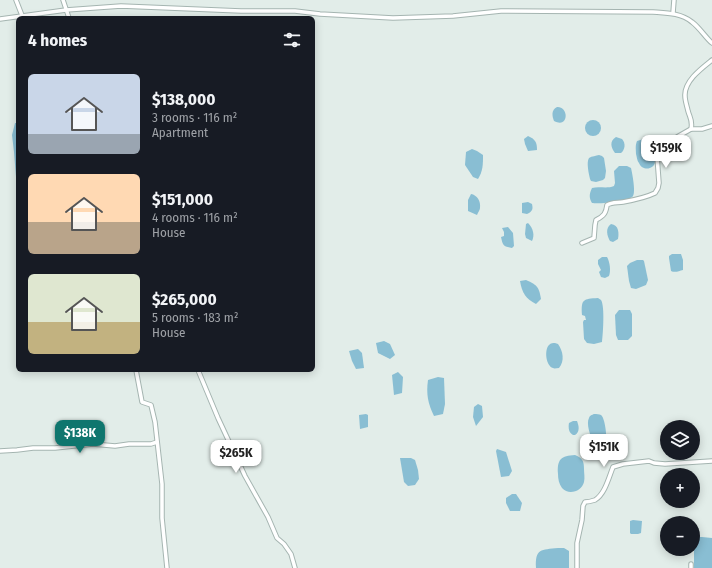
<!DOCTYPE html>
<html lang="en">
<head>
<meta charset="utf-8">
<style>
  body { margin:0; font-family:"Fira Sans Condensed",sans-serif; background:#20242c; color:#f1f3f6; height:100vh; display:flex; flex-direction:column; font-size:15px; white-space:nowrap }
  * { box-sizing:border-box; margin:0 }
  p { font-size:13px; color:#9ea1a6 }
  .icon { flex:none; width:22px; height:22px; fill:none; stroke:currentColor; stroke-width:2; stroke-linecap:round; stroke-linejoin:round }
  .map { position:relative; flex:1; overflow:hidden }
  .sheet { position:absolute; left:16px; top:16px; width:299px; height:356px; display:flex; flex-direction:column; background:#171b24; border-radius:6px; box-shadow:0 2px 10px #0003 }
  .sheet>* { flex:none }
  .tools { position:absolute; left:660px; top:420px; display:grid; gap:8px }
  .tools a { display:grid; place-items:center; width:40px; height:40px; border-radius:50%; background:#171b24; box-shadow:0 2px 10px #0003; font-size:20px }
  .price { position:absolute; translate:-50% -34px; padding:0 9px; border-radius:8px; background:#fff; color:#222; font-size:13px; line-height:26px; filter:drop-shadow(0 1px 2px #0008) }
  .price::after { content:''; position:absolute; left:50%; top:24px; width:12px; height:9px; margin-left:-6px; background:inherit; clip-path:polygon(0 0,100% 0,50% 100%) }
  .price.current { background:#0f766e; color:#fff }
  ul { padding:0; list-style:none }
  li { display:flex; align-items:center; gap:12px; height:100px; padding:0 12px }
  li span { display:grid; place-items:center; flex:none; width:112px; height:80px; border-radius:6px; color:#555 }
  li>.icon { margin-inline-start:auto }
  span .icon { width:48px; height:48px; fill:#fffc; stroke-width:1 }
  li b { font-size:17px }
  h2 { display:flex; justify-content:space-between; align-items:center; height:48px; padding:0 12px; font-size:17px }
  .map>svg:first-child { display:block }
  .water { fill:#89bed3 }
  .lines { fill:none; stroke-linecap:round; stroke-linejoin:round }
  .minor-casing { stroke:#a5b5b1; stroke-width:5.5 }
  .minor { stroke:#fff; stroke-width:3.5 }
</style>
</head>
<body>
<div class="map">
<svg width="712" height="568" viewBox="0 0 712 568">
  <rect width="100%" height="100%" fill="#e2ede9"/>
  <g class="water">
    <path d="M 557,107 C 569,106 569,129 554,121 C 552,116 551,110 557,107 Z"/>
    <circle cx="593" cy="128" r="8"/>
    <polygon points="15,123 18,123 18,179 16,177 14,152 12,135"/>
    <path d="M 528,136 C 535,139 537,142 537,150 L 528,151 L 525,144 L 524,139 Z"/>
    <path d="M 616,137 L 622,139 C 626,143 625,150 621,153 L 615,153 C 611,148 609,141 616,137 Z"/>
    <path d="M 647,138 L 651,140 C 653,144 656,157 655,162 C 654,170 642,171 639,163 C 637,161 637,157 636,154 C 636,149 635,146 637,141 Z"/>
    <circle cx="665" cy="150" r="5.5"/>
    <path d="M 472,149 L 477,151 L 483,155 C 483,164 483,171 478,179 L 473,177 L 465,165 L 466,152 Z"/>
    <path d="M 599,155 L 602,156 L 604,158 L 606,171 L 605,178 L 603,180 L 596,182 L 591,181 L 590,179 C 589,175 586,162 589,158 C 592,156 596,156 599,155 Z"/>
    <path d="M 619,166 L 627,166 L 631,168 C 632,172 636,192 633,196 C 629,202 599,204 592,203 C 589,198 589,194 592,188 C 599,186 607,189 614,186 L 615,183 L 614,171 Z"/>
    <path d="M 471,194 C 477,195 481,201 480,208 C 480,210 478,212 477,215 L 468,211 L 468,200 Z"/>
    <path d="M 528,202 L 532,204 C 533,209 533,211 527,214 L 522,213 L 522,203 Z"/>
    <path d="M 528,223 C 533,228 535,235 532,241 L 526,238 L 525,234 L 526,224 Z"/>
    <path d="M 611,224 C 619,225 619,233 618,239 L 613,242 L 610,241 C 607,236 605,228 611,224 Z"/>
    <path d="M 508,227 L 513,233 L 514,246 L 512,248 C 503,246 503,246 501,237 L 504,236 L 504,232 L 502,228 Z"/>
    <path d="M 672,254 L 681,254 L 683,260 L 683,270 C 679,271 675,273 671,271 L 669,258 L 669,256 Z"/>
    <path d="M 602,257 L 607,257 C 610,262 611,271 609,276 L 605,278 L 601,277 L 599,272 L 601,270 L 598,264 L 598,260 Z"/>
    <polygon points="637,260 643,260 644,261 648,280 646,285 636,289 631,288 629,281 627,266 630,263"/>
    <path d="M 526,280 C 538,285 539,288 541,299 L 536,304 C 526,299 522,293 520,281 Z"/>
    <path d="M 598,298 C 599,299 600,299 601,300 C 605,306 603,334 602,342 L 594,344 L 587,343 L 584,339 L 583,322 L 584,320 L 586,320 L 585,316 L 582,315 C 581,299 583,299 598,298 Z"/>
    <polygon points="619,310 630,310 632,314 632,336 628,340 618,340 616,335 615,315"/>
    <polygon points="384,341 390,344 395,355 390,359 378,353 376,343"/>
    <path d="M 555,343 L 558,344 C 563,351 565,361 559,368 C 557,368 554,369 553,368 C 546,366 544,350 549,345 C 551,343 553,343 555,343 Z"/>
    <polygon points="358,349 362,353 364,368 356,369 352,361 349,351"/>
    <polygon points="398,372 403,377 402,393 394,395 392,375"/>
    <path d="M 438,377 L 444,378 L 445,404 L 443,414 L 434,416 C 428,404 426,394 428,380 Z"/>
    <polygon points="478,404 482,406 483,417 476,426 473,417 474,407"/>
    <polygon points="366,414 368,415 368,427 360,429 359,415"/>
    <path d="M 594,414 C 597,414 599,414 601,415 C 605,418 607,436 606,441 C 601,443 598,443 593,441 C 590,436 586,423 589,418 C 590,415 592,415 594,414 Z"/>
    <path d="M 573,421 L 577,421 C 579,426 580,432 575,435 L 573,435 C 569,433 568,428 569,423 Z"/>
    <polygon points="497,449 506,452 512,471 509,476 501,477 496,451"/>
    <path d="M 575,455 C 583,458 584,462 584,469 C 584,473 585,478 584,482 C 582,491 569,496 562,488 C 559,484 558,479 558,474 C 557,459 561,456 575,455 Z"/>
    <polygon points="400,458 411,458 415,460 418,470 419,479 415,485 408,486 404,482"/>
    <polygon points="512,494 516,494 522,503 520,511 510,511 506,503 506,498"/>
    <polygon points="633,520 642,521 641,533 638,534 631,534 630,533 630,521"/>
    <polygon points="697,537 702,537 712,538 712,568 694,568 694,541"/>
    <path d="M 558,548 L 564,548 L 569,551 L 569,568 L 536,568 C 535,548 541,550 558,548 Z"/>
  </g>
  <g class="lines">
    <defs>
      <g id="minor">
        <polyline points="16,0 23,18"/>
        <polyline points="63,0 69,18"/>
        <polyline points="673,13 674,0"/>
        <path d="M 0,19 L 66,10 L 121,6 L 241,11 L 295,11 L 320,14 L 393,18 L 453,16 L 501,11 L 653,12 C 667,13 681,13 692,22 C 700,28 705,37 712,43"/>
        <polyline points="691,129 702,129 712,126"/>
        <path d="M 582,243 L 594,238 L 595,225 L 596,220 C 604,216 606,213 607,205 C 612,202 618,203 623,202 C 634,200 645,198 655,193 L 658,188 L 659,183 L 657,156 L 654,146 L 677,137 L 691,129 C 693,121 690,118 688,111 C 687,106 685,101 685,96 C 684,81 702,68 712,60"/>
        <polyline points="136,370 142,402 151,405 155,422 162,484 162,518 167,568"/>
        <polyline points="198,370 218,418 245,476 268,517 277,538 284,544 291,554 295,568"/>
        <polyline points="0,451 17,450 33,448 55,448 93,444 115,446 129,444 151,444 157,442"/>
        <path d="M 577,568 L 577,543 L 582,520 L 583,506 L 585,502 C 588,502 592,501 595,500 C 605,494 609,477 613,467 L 623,464 L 649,461 L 654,463 L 665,464 L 712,461"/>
        <polyline points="691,568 691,564"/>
      </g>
    </defs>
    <use href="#minor" class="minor-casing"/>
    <use href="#minor" class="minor"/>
  </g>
</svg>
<div class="tools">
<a><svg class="icon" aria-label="layers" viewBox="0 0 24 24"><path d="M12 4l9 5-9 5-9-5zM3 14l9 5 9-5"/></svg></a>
<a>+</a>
<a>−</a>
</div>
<b class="price" style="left:666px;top:169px">$159K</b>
<b class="price current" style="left:80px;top:454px">$138K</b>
<b class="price" style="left:604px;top:468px">$151K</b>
<b class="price" style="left:236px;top:474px">$265K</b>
<section class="sheet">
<h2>4 homes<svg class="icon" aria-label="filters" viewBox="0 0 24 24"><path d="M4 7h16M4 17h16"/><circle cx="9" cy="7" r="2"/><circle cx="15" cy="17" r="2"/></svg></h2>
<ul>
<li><span style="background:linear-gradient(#c9d6e8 75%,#9aa5b1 0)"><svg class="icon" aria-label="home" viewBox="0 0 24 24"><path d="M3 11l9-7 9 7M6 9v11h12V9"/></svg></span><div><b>$138,000</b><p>3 rooms · 116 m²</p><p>Apartment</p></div></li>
<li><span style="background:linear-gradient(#ffd9b3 60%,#b9a48a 0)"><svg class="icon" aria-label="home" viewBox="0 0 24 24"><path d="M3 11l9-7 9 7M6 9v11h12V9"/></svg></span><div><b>$151,000</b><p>4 rooms · 116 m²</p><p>House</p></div></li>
<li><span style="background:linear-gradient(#dfe7d0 60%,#c2b280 0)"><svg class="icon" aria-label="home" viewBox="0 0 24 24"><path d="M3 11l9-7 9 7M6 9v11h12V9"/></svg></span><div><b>$265,000</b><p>5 rooms · 183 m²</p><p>House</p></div></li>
</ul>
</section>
</div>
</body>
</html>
